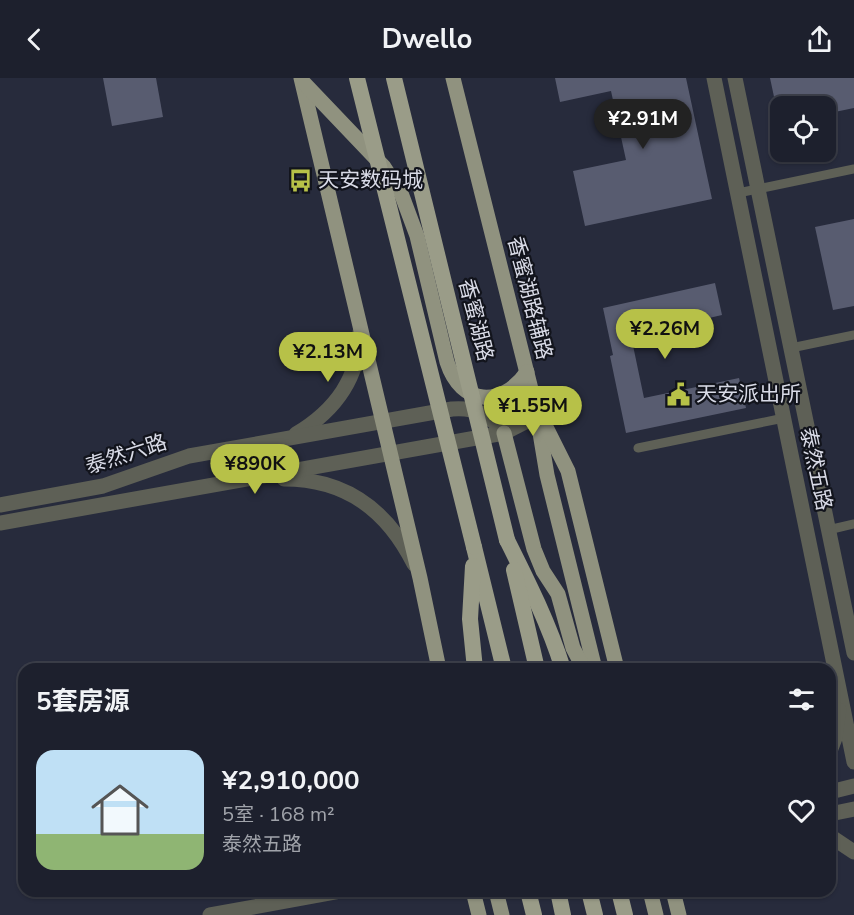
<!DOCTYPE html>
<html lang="zh">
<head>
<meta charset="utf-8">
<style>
  body { margin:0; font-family:"Nunito Sans","Noto Sans SC",sans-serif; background:#2a2d39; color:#f1f3f6; height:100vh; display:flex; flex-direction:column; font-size:22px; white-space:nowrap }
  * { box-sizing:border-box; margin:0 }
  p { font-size:20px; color:#a0a3aa }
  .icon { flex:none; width:33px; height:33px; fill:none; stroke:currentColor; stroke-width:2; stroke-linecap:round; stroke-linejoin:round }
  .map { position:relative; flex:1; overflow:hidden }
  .drawer { position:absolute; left:18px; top:585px; width:818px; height:234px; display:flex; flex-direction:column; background:#1d202d; border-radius:18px; box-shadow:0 2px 4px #0004,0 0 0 2px #3b3e49 }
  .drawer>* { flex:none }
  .controls { position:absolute; left:770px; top:18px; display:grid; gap:12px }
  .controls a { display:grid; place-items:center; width:66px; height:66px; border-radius:12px; background:#1d202d; box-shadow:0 2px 4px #0004,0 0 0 2px #3b3e49; font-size:30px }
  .price { position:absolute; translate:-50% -51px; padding:0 14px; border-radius:21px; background:#b7c148; color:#111; font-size:20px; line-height:39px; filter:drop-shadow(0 2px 3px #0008) }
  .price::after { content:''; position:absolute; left:50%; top:36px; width:18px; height:14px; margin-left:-9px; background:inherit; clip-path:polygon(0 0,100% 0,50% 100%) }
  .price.current { background:#222; color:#fff }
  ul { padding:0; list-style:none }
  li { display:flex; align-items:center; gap:18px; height:150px; padding:0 18px }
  li span { display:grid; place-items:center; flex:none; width:168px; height:120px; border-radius:18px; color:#555 }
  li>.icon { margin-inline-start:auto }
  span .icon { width:72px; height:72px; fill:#fffc; stroke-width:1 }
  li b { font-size:26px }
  h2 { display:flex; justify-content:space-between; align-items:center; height:72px; padding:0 18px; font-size:26px }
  header { display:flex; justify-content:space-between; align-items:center; height:78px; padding:0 18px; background:#1d202d; font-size:27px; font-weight:700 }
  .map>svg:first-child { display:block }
  .building { fill:#585c70 }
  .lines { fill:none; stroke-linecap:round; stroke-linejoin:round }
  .service { stroke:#5e6056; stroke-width:9 }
  .minor { stroke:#5e6056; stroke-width:15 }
  .tertiary { stroke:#5e6056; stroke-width:15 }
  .primary { stroke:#90927f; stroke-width:15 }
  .trunk { stroke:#9a9c88; stroke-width:16 }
  .trunk-bridge { stroke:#9a9c88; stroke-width:16 }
  .labels { text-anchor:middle; stroke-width:4.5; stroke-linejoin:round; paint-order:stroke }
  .poi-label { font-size:21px; fill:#d9dbe7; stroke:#12141c; text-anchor:start }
  .street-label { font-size:21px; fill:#d9dbe7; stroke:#12141c }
</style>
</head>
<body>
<header><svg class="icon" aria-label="back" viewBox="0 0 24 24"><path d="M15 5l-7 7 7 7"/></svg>Dwello<svg class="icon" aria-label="share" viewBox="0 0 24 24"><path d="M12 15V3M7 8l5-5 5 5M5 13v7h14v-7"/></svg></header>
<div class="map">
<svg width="854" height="837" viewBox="0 0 854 837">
  <rect width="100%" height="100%" fill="#272b3c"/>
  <g class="building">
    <polygon points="103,0 156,0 163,39 112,48"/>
    <polygon points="555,0 686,0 712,121 585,148 573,93 626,82 611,13 560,24"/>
    <polygon points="770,0 854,0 854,30 825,36 825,28 776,28"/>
    <polygon points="854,141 854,228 833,232 815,149"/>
    <polygon points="715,205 722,237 631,258 644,320 739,300 746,330 626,355 610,278 613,277 603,230"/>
  </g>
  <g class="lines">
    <g class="service">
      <polyline points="738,115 854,91"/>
      <polyline points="791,270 854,257"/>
      <polyline points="638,370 784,340"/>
      <polyline points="828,452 854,446"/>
    </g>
    <g class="minor">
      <polyline points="714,0 854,684"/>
      <polyline points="735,0 854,575"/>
      <polyline points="830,673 835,660 839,632"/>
      <polyline points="830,714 854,708"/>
      <polyline points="830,736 854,731"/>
      <polyline points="830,758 854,774"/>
    </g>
    <g class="tertiary">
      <path d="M 296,356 C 336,332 359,300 360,254"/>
      <path d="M 284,401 C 346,401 387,432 414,486"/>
      <path d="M 0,427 L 103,408 L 189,378 L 452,331 C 476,329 490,337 504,355"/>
      <polyline points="0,445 504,355 527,343 536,331"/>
      <polyline points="210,837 340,813"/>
    </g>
    <g class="primary">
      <polyline points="301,0 420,500 439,591"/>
      <polyline points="453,0 536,331 547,397 595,591"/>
      <path d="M 303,4 L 384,89 L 401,115 L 417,158 L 447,284 C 461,328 502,330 527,294"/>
      <polyline points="544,345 568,393 617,591"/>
      <polyline points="504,355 534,471 543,493 558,516 573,570 584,591"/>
      <polyline points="473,813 479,837"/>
      <polyline points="496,813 502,837"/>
      <polyline points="650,813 656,837"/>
      <polyline points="673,813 679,837"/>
    </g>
    <g class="trunk">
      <path d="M 507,462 C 528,504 549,546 563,591"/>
      <polyline points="474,469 504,591"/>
      <polyline points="473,488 470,541 475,591"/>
      <polyline points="514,492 537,591"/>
      <polyline points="528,813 534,837"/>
      <polyline points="558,813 563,837"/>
      <polyline points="589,813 595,837"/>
      <polyline points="619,813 625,837"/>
    </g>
    <g class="trunk-bridge">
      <polyline points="357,0 474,469"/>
      <polyline points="394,0 507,462"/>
    </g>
  </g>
  <defs>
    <symbol id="bus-bare" viewBox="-9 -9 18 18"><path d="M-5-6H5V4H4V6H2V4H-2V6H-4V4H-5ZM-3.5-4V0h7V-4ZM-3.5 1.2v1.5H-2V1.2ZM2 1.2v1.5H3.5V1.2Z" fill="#b7c148" stroke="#12141c" stroke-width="2.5" paint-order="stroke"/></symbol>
    <symbol id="civic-bare" viewBox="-9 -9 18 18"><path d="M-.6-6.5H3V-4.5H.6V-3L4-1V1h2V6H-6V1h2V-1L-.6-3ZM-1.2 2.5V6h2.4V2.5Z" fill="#b7c148" stroke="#12141c" stroke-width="2.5" paint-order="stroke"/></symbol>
  </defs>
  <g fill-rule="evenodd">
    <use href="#bus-bare" x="284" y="86" width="33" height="33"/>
    <use href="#civic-bare" x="662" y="300" width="33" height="33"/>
  </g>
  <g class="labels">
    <g class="poi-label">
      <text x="318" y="109">天安数码城</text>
      <text x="696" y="323">天安派出所</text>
    </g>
    <g class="street-label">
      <text transform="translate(530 220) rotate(76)" y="7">香蜜湖路辅路</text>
      <text transform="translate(476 242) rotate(76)" y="7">香蜜湖路</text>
      <text transform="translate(126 376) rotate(-18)" y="7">泰然六路</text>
      <text transform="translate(816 391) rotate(78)" y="7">泰然五路</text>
    </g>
  </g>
</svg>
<div class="controls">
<a><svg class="icon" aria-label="locate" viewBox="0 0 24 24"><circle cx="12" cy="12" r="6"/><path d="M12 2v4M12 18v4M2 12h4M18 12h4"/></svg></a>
</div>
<b class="price current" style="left:643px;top:72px">¥2.91M</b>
<b class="price" style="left:665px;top:282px">¥2.26M</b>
<b class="price" style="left:328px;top:305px">¥2.13M</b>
<b class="price" style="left:533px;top:359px">¥1.55M</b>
<b class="price" style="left:255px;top:417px">¥890K</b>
<section class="drawer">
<h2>5套房源<svg class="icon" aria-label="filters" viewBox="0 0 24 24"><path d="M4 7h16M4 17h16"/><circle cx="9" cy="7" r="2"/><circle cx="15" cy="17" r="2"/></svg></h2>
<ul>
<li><span style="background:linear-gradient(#bfe0f5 70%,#8fb573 0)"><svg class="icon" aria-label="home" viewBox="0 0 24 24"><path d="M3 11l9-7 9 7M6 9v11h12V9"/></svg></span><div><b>¥2,910,000</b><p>5室 · 168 m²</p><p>泰然五路</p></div><svg class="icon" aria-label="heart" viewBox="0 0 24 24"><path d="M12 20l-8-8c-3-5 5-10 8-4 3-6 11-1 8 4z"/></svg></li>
</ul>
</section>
</div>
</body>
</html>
